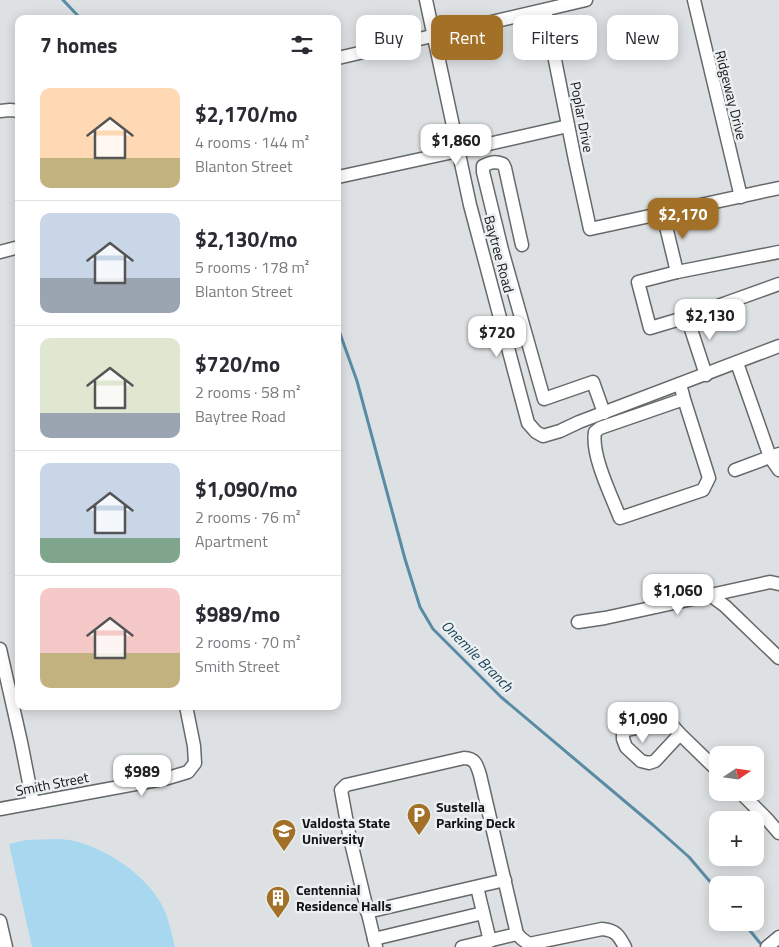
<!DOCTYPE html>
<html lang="en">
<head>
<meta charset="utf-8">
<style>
  body { margin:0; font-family:"Titillium Web",sans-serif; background:#f2f2f3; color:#2b2b33; height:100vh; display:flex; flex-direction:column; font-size:19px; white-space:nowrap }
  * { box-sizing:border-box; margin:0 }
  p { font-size:16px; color:#7c7c81 }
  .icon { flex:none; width:28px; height:28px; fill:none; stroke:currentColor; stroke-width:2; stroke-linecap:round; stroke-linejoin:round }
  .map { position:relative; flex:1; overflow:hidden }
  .details { position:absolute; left:15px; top:15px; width:326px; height:695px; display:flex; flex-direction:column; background:#fff; border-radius:10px; box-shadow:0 2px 12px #0003 }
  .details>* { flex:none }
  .hud { position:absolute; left:356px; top:15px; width:348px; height:45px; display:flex; gap:10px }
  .needle { width:32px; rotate:77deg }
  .tools { position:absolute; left:709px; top:746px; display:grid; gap:10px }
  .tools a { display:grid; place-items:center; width:55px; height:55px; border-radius:10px; background:#fff; box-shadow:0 2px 12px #0003; font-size:25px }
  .price { position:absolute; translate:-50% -42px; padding:0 11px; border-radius:10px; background:#fff; color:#222; font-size:16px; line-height:32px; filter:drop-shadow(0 1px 2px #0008) }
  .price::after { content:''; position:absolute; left:50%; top:30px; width:15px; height:11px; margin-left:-8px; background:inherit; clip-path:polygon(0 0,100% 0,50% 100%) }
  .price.active { background:#a37027; color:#fff }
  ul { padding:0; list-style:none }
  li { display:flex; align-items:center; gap:15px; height:125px; padding:0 25px }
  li+li { border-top:1px solid #e1e1e2 }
  li span { display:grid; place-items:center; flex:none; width:140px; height:100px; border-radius:10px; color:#555 }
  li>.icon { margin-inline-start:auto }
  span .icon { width:60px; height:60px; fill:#fffc; stroke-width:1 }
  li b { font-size:21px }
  h2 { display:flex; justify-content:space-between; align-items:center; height:60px; padding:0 25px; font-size:21px }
  .chip { padding:0 18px; border-radius:10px; background:#fff; box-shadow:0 2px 12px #0003; font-size:18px; line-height:45px }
  .chip.active { background:#a37027; color:#fff }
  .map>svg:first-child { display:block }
  .pitch { fill:#a8d8f0 }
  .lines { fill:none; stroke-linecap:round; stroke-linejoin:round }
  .stream { stroke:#598ca4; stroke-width:3 }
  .minor-casing { stroke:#65696a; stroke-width:15 }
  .minor { stroke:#fff; stroke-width:12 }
  .labels { text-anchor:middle; stroke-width:5; stroke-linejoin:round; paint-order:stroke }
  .street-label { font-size:14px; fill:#131515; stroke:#ebeff1 }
  .poi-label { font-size:14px; font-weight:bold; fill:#131515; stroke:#ebeff1; text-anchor:start }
  .water-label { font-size:15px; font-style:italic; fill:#194558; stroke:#ebeff1 }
</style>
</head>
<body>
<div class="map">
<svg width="779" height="947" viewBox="0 0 779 947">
  <rect width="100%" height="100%" fill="#dee1e3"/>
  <path class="pitch" d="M 26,840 C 40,840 55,838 69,840 C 102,846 141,871 159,900 C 168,914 171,931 175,947 L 32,947 L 9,844 Z"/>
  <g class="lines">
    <g class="stream">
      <polyline points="63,0 81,19"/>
      <polyline points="338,328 357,381 405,559 420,607 433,629 501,697 653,825 689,857 718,891"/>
      <polyline points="743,922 760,943"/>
    </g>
    <defs>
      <g id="minor">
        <polyline points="426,0 470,205 528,423 536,432 543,436 560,431 579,422 779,346"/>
        <polyline points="694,0 741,197"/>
        <polyline points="545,10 575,160 590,229 779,188"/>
        <polyline points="338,58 586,0"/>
        <polyline points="0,111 10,110 19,111"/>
        <polyline points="338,177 458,151 568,126"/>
        <polyline points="663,214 677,272"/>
        <path d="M 522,245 L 505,168 L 503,164 C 495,161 491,162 483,166 L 483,172 L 502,250 L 544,399 L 593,382 L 604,413"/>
        <polyline points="0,252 19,247"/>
        <polyline points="779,252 677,272 638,282 650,328 687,317 779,284"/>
        <polyline points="687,317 706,375"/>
        <polyline points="737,363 770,457 779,454"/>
        <path d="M 680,384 L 684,399 L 600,428 L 595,432 C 591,455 611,495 620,518 L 703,490 L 709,478 L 684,399"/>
        <polyline points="735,470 770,457 779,470"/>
        <polyline points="710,595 725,606 779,658"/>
        <polyline points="578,622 605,618 770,582 779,584"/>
        <polyline points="0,649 21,742 33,803"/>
        <polyline points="680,734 655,761 649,763 641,761 626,747 623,739 623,731 666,721 670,723 680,734 718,771"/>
        <polyline points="740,792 766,818 779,833"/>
        <polyline points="0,809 168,778 188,772 195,763 194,746 186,706"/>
        <polyline points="477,887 490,941"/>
        <polyline points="367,912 505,880"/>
        <polyline points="0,921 6,947"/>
        <polyline points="374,939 483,913"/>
        <path d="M 376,947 L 349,834 L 341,790 L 346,785 L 464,758 C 475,758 477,765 480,775 L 517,934"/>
        <path d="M 462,947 L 517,934 L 522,939 L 529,944 L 602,929 C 616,930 619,936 625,947"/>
        <polyline points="767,947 779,937"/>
      </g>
    </defs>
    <use href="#minor" class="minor-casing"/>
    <use href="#minor" class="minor"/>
  </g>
  <defs>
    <symbol id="parking-pin" viewBox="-11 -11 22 30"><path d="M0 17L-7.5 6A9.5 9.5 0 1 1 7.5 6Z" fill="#a37027" stroke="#ebeff1"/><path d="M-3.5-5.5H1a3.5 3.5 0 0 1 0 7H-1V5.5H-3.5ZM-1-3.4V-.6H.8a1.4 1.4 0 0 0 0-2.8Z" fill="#fff"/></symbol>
    <symbol id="university-pin" viewBox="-11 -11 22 30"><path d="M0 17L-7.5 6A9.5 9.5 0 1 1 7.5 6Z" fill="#a37027" stroke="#ebeff1"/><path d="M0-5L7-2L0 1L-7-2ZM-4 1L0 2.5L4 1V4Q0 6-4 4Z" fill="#fff"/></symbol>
    <symbol id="building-pin" viewBox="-11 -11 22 30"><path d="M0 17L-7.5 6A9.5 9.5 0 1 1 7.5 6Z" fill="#a37027" stroke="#ebeff1"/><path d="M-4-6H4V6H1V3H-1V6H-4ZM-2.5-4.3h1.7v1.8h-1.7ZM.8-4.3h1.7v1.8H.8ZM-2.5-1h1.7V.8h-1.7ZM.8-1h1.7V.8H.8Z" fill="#fff"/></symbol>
  </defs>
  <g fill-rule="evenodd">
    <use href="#parking-pin" x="405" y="801" width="28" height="38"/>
    <use href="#university-pin" x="270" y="817" width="28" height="38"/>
    <use href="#building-pin" x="264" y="884" width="28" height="38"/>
  </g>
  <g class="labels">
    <g class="street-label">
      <text transform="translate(731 95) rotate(76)" y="5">Ridgeway Drive</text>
      <text transform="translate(582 117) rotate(79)" y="5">Poplar Drive</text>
      <text transform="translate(499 254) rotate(75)" y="5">Baytree Road</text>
      <text transform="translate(52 784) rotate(-11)" y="5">Smith Street</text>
    </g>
    <g class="poi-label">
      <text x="436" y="812">Sustella<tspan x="436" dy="16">Parking Deck</tspan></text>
      <text x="302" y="828">Valdosta State<tspan x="302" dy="16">University</tspan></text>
      <text x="296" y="895">Centennial<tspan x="296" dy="16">Residence Halls</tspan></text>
    </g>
    <g class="water-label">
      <text transform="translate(477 656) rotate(45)" y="5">Onemile Branch</text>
    </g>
  </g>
</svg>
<div class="tools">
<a><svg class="needle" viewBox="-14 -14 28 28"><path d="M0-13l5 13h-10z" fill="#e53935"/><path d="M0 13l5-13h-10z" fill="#7c7c81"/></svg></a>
<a>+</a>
<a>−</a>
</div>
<b class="price" style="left:456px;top:166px">$1,860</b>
<b class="price active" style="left:683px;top:240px">$2,170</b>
<b class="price" style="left:710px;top:341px">$2,130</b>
<b class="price" style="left:497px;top:358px">$720</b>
<b class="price" style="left:678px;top:616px">$1,060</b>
<b class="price" style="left:643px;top:744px">$1,090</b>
<b class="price" style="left:142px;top:797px">$989</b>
<div class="hud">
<a class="chip">Buy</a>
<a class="chip active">Rent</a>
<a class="chip">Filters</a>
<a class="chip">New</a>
</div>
<section class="details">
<h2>7 homes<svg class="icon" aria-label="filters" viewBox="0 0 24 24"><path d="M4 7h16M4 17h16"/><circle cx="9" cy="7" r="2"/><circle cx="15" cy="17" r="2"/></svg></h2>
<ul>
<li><span style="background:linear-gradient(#ffd9b3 70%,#c2b280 0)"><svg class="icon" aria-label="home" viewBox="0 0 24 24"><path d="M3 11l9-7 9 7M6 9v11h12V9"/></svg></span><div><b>$2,170/mo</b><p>4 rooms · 144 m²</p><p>Blanton Street</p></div></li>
<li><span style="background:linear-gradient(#c9d6e8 65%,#9aa5b1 0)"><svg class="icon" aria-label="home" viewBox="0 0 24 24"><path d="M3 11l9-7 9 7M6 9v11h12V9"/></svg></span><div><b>$2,130/mo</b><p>5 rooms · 178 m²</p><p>Blanton Street</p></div></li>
<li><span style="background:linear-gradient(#dfe7d0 75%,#9aa5b1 0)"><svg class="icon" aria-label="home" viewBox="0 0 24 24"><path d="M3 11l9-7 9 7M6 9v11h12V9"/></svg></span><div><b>$720/mo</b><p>2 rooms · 58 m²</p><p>Baytree Road</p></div></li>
<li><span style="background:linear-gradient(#c9d6e8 75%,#7fa58c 0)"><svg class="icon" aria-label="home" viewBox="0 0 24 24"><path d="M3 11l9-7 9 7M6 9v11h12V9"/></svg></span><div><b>$1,090/mo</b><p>2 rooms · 76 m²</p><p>Apartment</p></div></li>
<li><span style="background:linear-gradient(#f6c9c9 65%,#c2b280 0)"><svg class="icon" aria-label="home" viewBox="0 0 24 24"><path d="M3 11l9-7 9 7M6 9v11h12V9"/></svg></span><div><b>$989/mo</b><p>2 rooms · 70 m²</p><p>Smith Street</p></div></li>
</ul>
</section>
</div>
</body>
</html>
